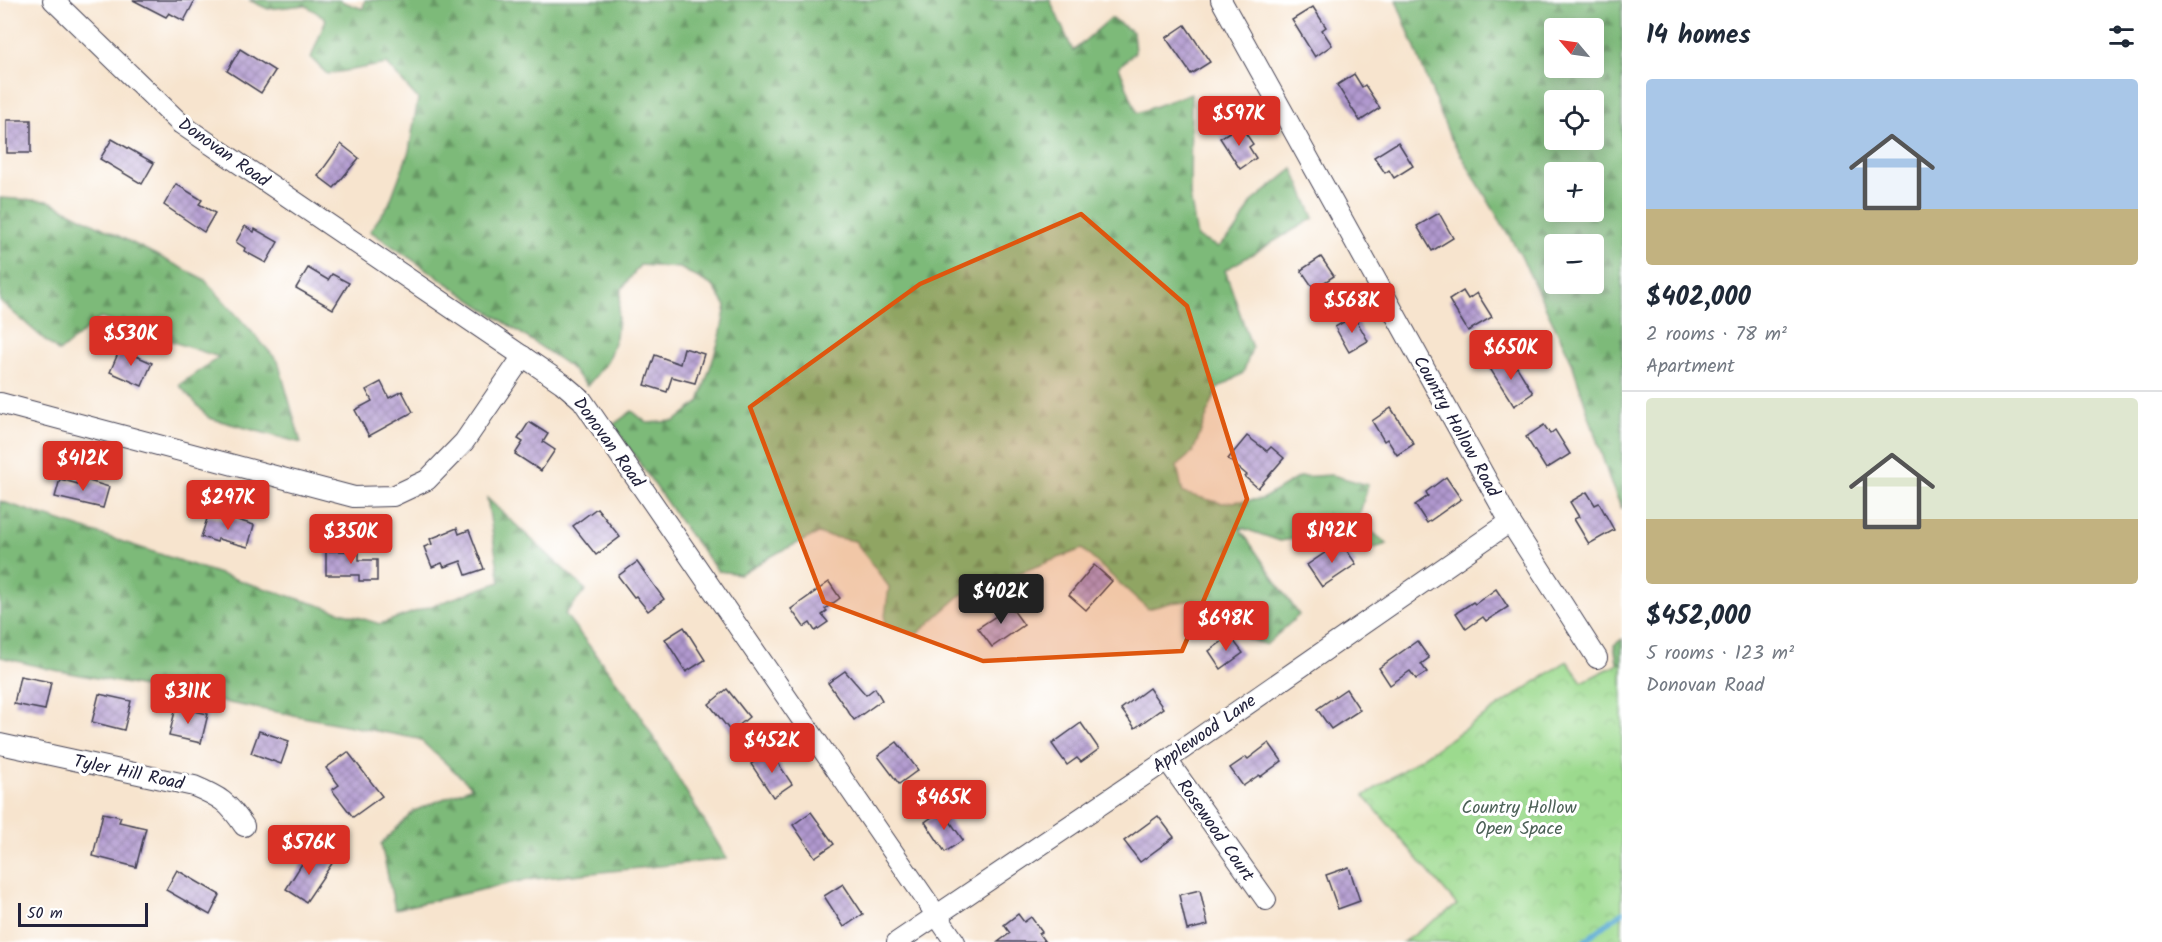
<!DOCTYPE html>
<html lang="en">
<head>
<meta charset="utf-8">
<style>
  body { margin:0; font-family:Kalam,sans-serif; background:#f2f2f3; color:#1f2937; height:100vh; display:flex; flex-direction:column; font-size:22px; white-space:nowrap }
  * { box-sizing:border-box; margin:0 }
  p { font-size:20px; color:#747a83 }
  .icon { flex:none; width:33px; height:33px; fill:none; stroke:currentColor; stroke-width:2; stroke-linecap:round; stroke-linejoin:round }
  .map { position:relative; flex:1; overflow:hidden }
  .side { display:flex; flex-direction:column; background:#fff; width:540px }
  .side>* { flex:none }
  .needle { width:39px; rotate:299deg }
  .fabs { position:absolute; left:1544px; top:18px; display:grid; gap:12px }
  .fabs a { display:grid; place-items:center; width:60px; height:60px; border-radius:6px; background:#fff; box-shadow:0 3px 15px #0003; font-size:30px }
  .scale { position:absolute; left:18px; bottom:15px; width:130px; box-sizing:border-box; padding-left:6px; border:3px solid #22223b; border-top:0; font-size:16px; line-height:21px; white-space:nowrap; color:#22223b; -webkit-text-stroke:4px #fff; paint-order:stroke }
  .price { position:absolute; translate:-50% -51px; padding:0 14px; border-radius:6px; background:#d93025; color:#fff; font-size:20px; line-height:39px; filter:drop-shadow(0 2px 3px #0008) }
  .price::after { content:''; position:absolute; left:50%; top:36px; width:18px; height:14px; margin-left:-9px; background:inherit; clip-path:polygon(0 0,100% 0,50% 100%) }
  .price.active { background:#222; color:#fff }
  ul { padding:0; list-style:none }
  li { display:grid; align-content:center; gap:12px; height:318px; padding:0 24px }
  li+li { border-top:2px solid #e0e1e3 }
  li span { display:grid; place-items:center; height:186px; border-radius:6px; color:#555 }
  li>.icon { margin-inline-start:auto }
  span .icon { width:108px; height:108px; fill:#fffc; stroke-width:1 }
  li b { font-size:26px }
  h2 { display:flex; justify-content:space-between; align-items:center; height:72px; padding:0 24px; font-size:26px }
  main { display:flex; flex:1; min-height:0 }
  .map>svg:first-child { display:block }
  .forest { fill:url(#forest-firs); stroke:#506e5a; stroke-width:1.5; fill-rule:evenodd }
  .park { fill:url(#park-crowns); stroke:#5f7e64; stroke-width:1.5 }
  .lines { fill:none; stroke-linecap:round; stroke-linejoin:round }
  .stream { stroke:#5aaad4; stroke-width:5 }
  .building { fill:url(#building-cross-hatch) }
  .minor-casing { stroke:#423f51; stroke-width:22 }
  .minor { stroke:#fff; stroke-width:20 }
  .marked { fill:#de560e; fill-opacity:0.2; stroke:#de560e; stroke-width:4.5; stroke-linejoin:round }
  .labels { text-anchor:middle; stroke-width:6; stroke-linejoin:round; paint-order:stroke }
  .street-label { font-size:18px; fill:#22223b; stroke:#fff }
  .park-label { font-size:18px; fill:#4d6258; stroke:#fff }
</style>
</head>
<body>
<main>
<div class="map">
<svg width="1622" height="942" viewBox="0 0 1622 942">
  <defs>
    <pattern id="forest-firs" width="22" height="20" patternUnits="userSpaceOnUse" patternTransform="scale(1.5)"><rect width="22" height="20" fill="#7dba79"/><path d="M5 1l3.5 6h-7zM16 11l3.5 6h-7z" fill="#669764"/></pattern>
    <pattern id="park-crowns" width="20" height="18" patternUnits="userSpaceOnUse" patternTransform="scale(1.5)"><rect width="20" height="18" fill="#9cda8e"/><path d="M2 6a3 3 0 1 1 6 0M12 15a3 3 0 1 1 6 0" fill="none" stroke="#86bb7b"/></pattern>
    <pattern id="building-cross-hatch" width="8" height="8" patternUnits="userSpaceOnUse" patternTransform="scale(1.5)"><rect width="8" height="8" fill="#b199cf"/><path d="M0 0l8 8M0 8l8-8" fill="none" stroke="#907ca9"/></pattern>
  </defs>
  <rect width="100%" height="100%" fill="#fff"/>
  <filter id="ink" filterUnits="userSpaceOnUse"><feTurbulence type="fractalNoise" baseFrequency=".0167" numOctaves="2"/><feDisplacementMap in="SourceGraphic" scale="12" xChannelSelector="R" yChannelSelector="G"/><feConvolveMatrix kernelMatrix="1 2 1 2 8 2 1 2 1" color-interpolation-filters="sRGB"/></filter>
  <filter id="wash" filterUnits="userSpaceOnUse"><feTurbulence type="fractalNoise" baseFrequency=".008" numOctaves="4" result="noise"/><feDisplacementMap in="SourceGraphic" scale="24" xChannelSelector="R" yChannelSelector="G"/><feGaussianBlur stdDeviation="1.35" result="paint"/><feColorMatrix in="noise" values="0 0 0 0 0 0 0 0 0 0 0 0 0 0 0 0 0 1.4 0 .05"/><feComposite in="paint" operator="in"/></filter>
  <g filter="url(#wash)">
    <rect width="100%" height="100%" fill="#f7e4ce"/>
    <g class="forest">
      <polygon points="249,0 338,0 363,9 365,0 1050,0 1073,51 1111,18 1133,32 1135,52 1119,67 1137,113 1191,93 1190,195 1197,237 1218,247 1237,229 1252,202 1293,169 1314,218 1225,270 1252,348 1243,373 1217,389 1193,452 1177,466 1183,493 1221,503 1262,499 1299,477 1332,475 1368,485 1358,520 1387,544 1359,553 1328,534 1280,541 1239,527 1299,615 1266,645 1249,639 1195,600 1170,603 1148,609 1082,549 1022,572 992,581 961,595 917,634 884,624 889,587 855,541 817,534 779,552 740,574 718,571 686,530 613,425 632,411 647,423 675,421 699,402 720,337 726,306 713,286 680,268 640,265 621,290 616,337 607,362 587,386 569,366 370,231 389,204 409,151 418,99 387,64 327,74 311,58 326,19 305,5 268,9"/>
      <path d="M 1396,0 L 1622,0 L 1622,509 L 1611,484 L 1571,360 L 1520,254 L 1449,135 ZM 1593,28 L 1593,68 L 1554,68 L 1554,28 ZM 1593,100 L 1593,140 L 1554,140 L 1554,100 ZM 1554,172 L 1593,172 L 1593,212 L 1554,212 ZM 1554,244 L 1593,244 L 1593,284 L 1554,284 Z"/>
      <polygon points="0,198 49,201 204,279 278,361 301,443 209,418 179,385 219,357 100,318 59,352 0,301"/>
      <polygon points="487,498 586,590 565,614 632,702 727,859 525,880 395,909 381,844 414,811 472,787 419,739 49,669 0,657 0,501 244,582 380,624 500,582"/>
      <polygon points="1622,639 1622,689 1614,645"/>
    </g>
    <polygon class="park" points="1567,661 1582,682 1622,662 1622,942 1403,942 1457,905 1364,796"/>
    <g class="lines">
      <polyline class="stream" points="1583,942 1622,912"/>
    </g>
    <g id="blocks">
      <g class="building">
        <polygon points="133,0 195,0 184,21 169,13 166,17"/>
        <polygon points="1313,7 1326,27 1322,30 1332,45 1315,57 1292,20"/>
        <polygon points="1185,25 1210,62 1191,74 1166,38"/>
        <polygon points="240,49 275,71 261,93 227,71"/>
        <polygon points="1354,74 1362,87 1365,85 1380,108 1360,121 1337,85"/>
        <rect x="7" y="120" width="24" height="33"/>
        <polygon points="1240,125 1253,144 1249,147 1256,158 1240,169 1220,138"/>
        <polygon points="112,139 154,163 142,184 100,159"/>
        <polygon points="1398,142 1413,166 1394,178 1389,170 1385,173 1374,157"/>
        <polygon points="341,144 359,158 334,188 318,176"/>
        <polygon points="176,184 202,200 199,204 215,213 204,232 164,205"/>
        <polygon points="1439,213 1453,238 1432,251 1417,226"/>
        <polygon points="245,226 254,232 255,229 278,242 266,263 244,251 245,248 236,242"/>
        <polygon points="1321,257 1334,276 1314,289 1301,270"/>
        <polygon points="308,268 328,280 332,274 349,283 333,309 296,288"/>
        <polygon points="1463,291 1468,299 1477,293 1492,317 1468,331 1449,300"/>
        <polygon points="1354,316 1368,341 1349,352 1335,327"/>
        <polygon points="684,348 704,354 695,383 672,377 667,392 645,385 655,355 680,364"/>
        <polygon points="120,349 152,363 142,386 110,372"/>
        <polygon points="1505,356 1514,369 1517,367 1533,393 1514,406 1489,367"/>
        <polygon points="381,382 389,398 402,391 413,412 369,436 355,410 372,401 366,390"/>
        <polygon points="1391,408 1414,444 1397,455 1387,439 1384,441 1372,421"/>
        <polygon points="529,422 548,434 543,442 555,450 541,471 515,454 523,442 518,439"/>
        <polygon points="1544,425 1550,434 1555,430 1570,454 1546,469 1526,437"/>
        <polygon points="1247,436 1267,451 1271,447 1284,458 1258,488 1245,477 1247,475 1228,459"/>
        <polygon points="1446,477 1461,499 1427,523 1415,505 1428,496 1426,492"/>
        <polygon points="79,478 109,487 103,508 55,497 60,479 78,484"/>
        <polygon points="1587,492 1595,505 1599,503 1614,530 1589,544 1574,519 1579,517 1570,502"/>
        <polygon points="597,508 620,537 596,555 573,526"/>
        <polygon points="208,516 223,520 224,516 254,525 248,547 218,539 217,542 201,537"/>
        <polygon points="457,528 459,534 469,530 484,569 466,575 461,561 444,567 442,563 432,567 424,547 432,544 430,539"/>
        <polygon points="1341,542 1356,564 1322,587 1307,565"/>
        <polygon points="326,551 359,551 359,560 377,560 377,581 359,581 359,575 326,575"/>
        <polygon points="637,562 664,599 648,611 636,596 634,597 618,576"/>
        <polygon points="1094,565 1112,581 1086,610 1069,595"/>
        <polygon points="829,582 840,598 825,609 827,611 822,615 828,622 815,631 810,623 804,627 791,609"/>
        <polygon points="1496,589 1508,607 1486,621 1483,617 1466,629 1456,613 1473,602 1475,604"/>
        <polygon points="1006,600 1024,625 992,647 978,628 999,614 995,608"/>
        <polygon points="684,627 705,660 686,672 665,639"/>
        <polygon points="1230,636 1243,653 1221,669 1209,651"/>
        <polygon points="1417,641 1429,658 1421,664 1427,672 1416,679 1410,671 1390,685 1379,668"/>
        <polygon points="845,671 866,695 875,688 882,700 854,720 828,683"/>
        <polygon points="20,676 51,682 45,710 14,704"/>
        <polygon points="1149,688 1163,708 1135,728 1121,709"/>
        <polygon points="727,689 749,717 731,732 709,704"/>
        <polygon points="1346,689 1360,710 1331,729 1317,709"/>
        <polygon points="99,694 131,701 124,730 92,722"/>
        <polygon points="176,707 208,714 201,743 169,736"/>
        <polygon points="1081,723 1099,749 1081,762 1077,758 1067,765 1052,744"/>
        <polygon points="259,731 289,741 281,764 251,753"/>
        <polygon points="897,742 918,770 899,784 878,756"/>
        <polygon points="1269,743 1282,761 1260,777 1259,775 1243,786 1230,768 1246,757 1248,759"/>
        <polygon points="770,751 792,784 773,797 751,764"/>
        <polygon points="348,752 382,796 353,817 332,790 339,785 326,768"/>
        <polygon points="942,810 963,840 945,852 925,822"/>
        <polygon points="811,812 834,844 815,857 793,825"/>
        <polygon points="103,813 121,817 119,822 146,828 136,867 93,856"/>
        <polygon points="1158,816 1174,837 1140,862 1124,841"/>
        <polygon points="316,851 333,862 306,902 286,889 303,862 307,865"/>
        <polygon points="1349,867 1360,901 1338,909 1326,875"/>
        <polygon points="177,870 220,895 210,915 166,890"/>
        <polygon points="843,884 863,914 844,927 824,896"/>
        <polygon points="1200,890 1208,925 1187,930 1179,895"/>
        <polygon points="1018,914 1024,922 1031,917 1042,932 1039,934 1045,942 998,942 1010,933 1004,925"/>
      </g>
    </g>
  </g>
  <g filter="url(#ink)">
    <use href="#blocks" fill-opacity="0" stroke="#423f51" stroke-width="1.5"/>
    <g class="lines">
      <defs>
        <g id="minor">
          <polyline points="53,0 181,124 562,383 582,400 955,942"/>
          <polyline points="1221,0 1510,522 1597,658"/>
          <polyline points="0,403 354,497 393,496 427,480 464,442 523,356"/>
          <path d="M 0,744 L 194,786 C 220,797 228,802 244,826"/>
          <polyline points="1167,760 1266,900"/>
          <polyline points="897,942 1167,760 1510,522"/>
        </g>
      </defs>
      <use href="#minor" class="minor-casing"/>
      <use href="#minor" class="minor"/>
    </g>
  </g>
  <path class="marked" d="M 1081,214 L 1187,306 L 1247,499 L 1182,651 L 983,661 L 824,602 L 750,407 L 920,284 Z"/>
  <g class="labels">
    <g class="street-label">
      <text transform="translate(224 152) rotate(35)" y="6">Donovan Road</text>
      <text transform="translate(1457 426) rotate(61)" y="6">Country Hollow Road</text>
      <text transform="translate(609 442) rotate(54)" y="6">Donovan Road</text>
      <text transform="translate(1204 733) rotate(-35)" y="6">Applewood Lane</text>
      <text transform="translate(129 772) rotate(12)" y="6">Tyler Hill Road</text>
      <text transform="translate(1216 830) rotate(55)" y="6">Rosewood Court</text>
    </g>
    <g class="park-label">
      <text x="1519" y="813">Country Hollow<tspan x="1519" dy="21">Open Space</tspan></text>
    </g>
  </g>
</svg>
<div class="fabs">
<a><svg class="needle" viewBox="-14 -14 28 28"><path d="M0-13l5 13h-10z" fill="#e53935"/><path d="M0 13l5-13h-10z" fill="#747a83"/></svg></a>
<a><svg class="icon" aria-label="locate" viewBox="0 0 24 24"><circle cx="12" cy="12" r="6"/><path d="M12 2v4M12 18v4M2 12h4M18 12h4"/></svg></a>
<a>+</a>
<a>−</a>
</div>
<div class="scale">50 m</div>
<b class="price" style="left:1239px;top:147px">$597K</b>
<b class="price" style="left:1352px;top:334px">$568K</b>
<b class="price" style="left:131px;top:367px">$530K</b>
<b class="price" style="left:1511px;top:381px">$650K</b>
<b class="price" style="left:83px;top:492px">$412K</b>
<b class="price" style="left:228px;top:531px">$297K</b>
<b class="price" style="left:1332px;top:564px">$192K</b>
<b class="price" style="left:351px;top:565px">$350K</b>
<b class="price active" style="left:1001px;top:625px">$402K</b>
<b class="price" style="left:1226px;top:652px">$698K</b>
<b class="price" style="left:188px;top:725px">$311K</b>
<b class="price" style="left:772px;top:774px">$452K</b>
<b class="price" style="left:944px;top:831px">$465K</b>
<b class="price" style="left:309px;top:876px">$576K</b>
</div>
<section class="side">
<h2>14 homes<svg class="icon" aria-label="filters" viewBox="0 0 24 24"><path d="M4 7h16M4 17h16"/><circle cx="9" cy="7" r="2"/><circle cx="15" cy="17" r="2"/></svg></h2>
<ul>
<li><span style="background:linear-gradient(#a9c7e8 70%,#c2b280 0)"><svg class="icon" aria-label="home" viewBox="0 0 24 24"><path d="M3 11l9-7 9 7M6 9v11h12V9"/></svg></span><div><b>$402,000</b><p>2 rooms · 78 m²</p><p>Apartment</p></div></li>
<li><span style="background:linear-gradient(#dfe7d0 65%,#c2b280 0)"><svg class="icon" aria-label="home" viewBox="0 0 24 24"><path d="M3 11l9-7 9 7M6 9v11h12V9"/></svg></span><div><b>$452,000</b><p>5 rooms · 123 m²</p><p>Donovan Road</p></div></li>
</ul>
</section>
</main>
</body>
</html>
